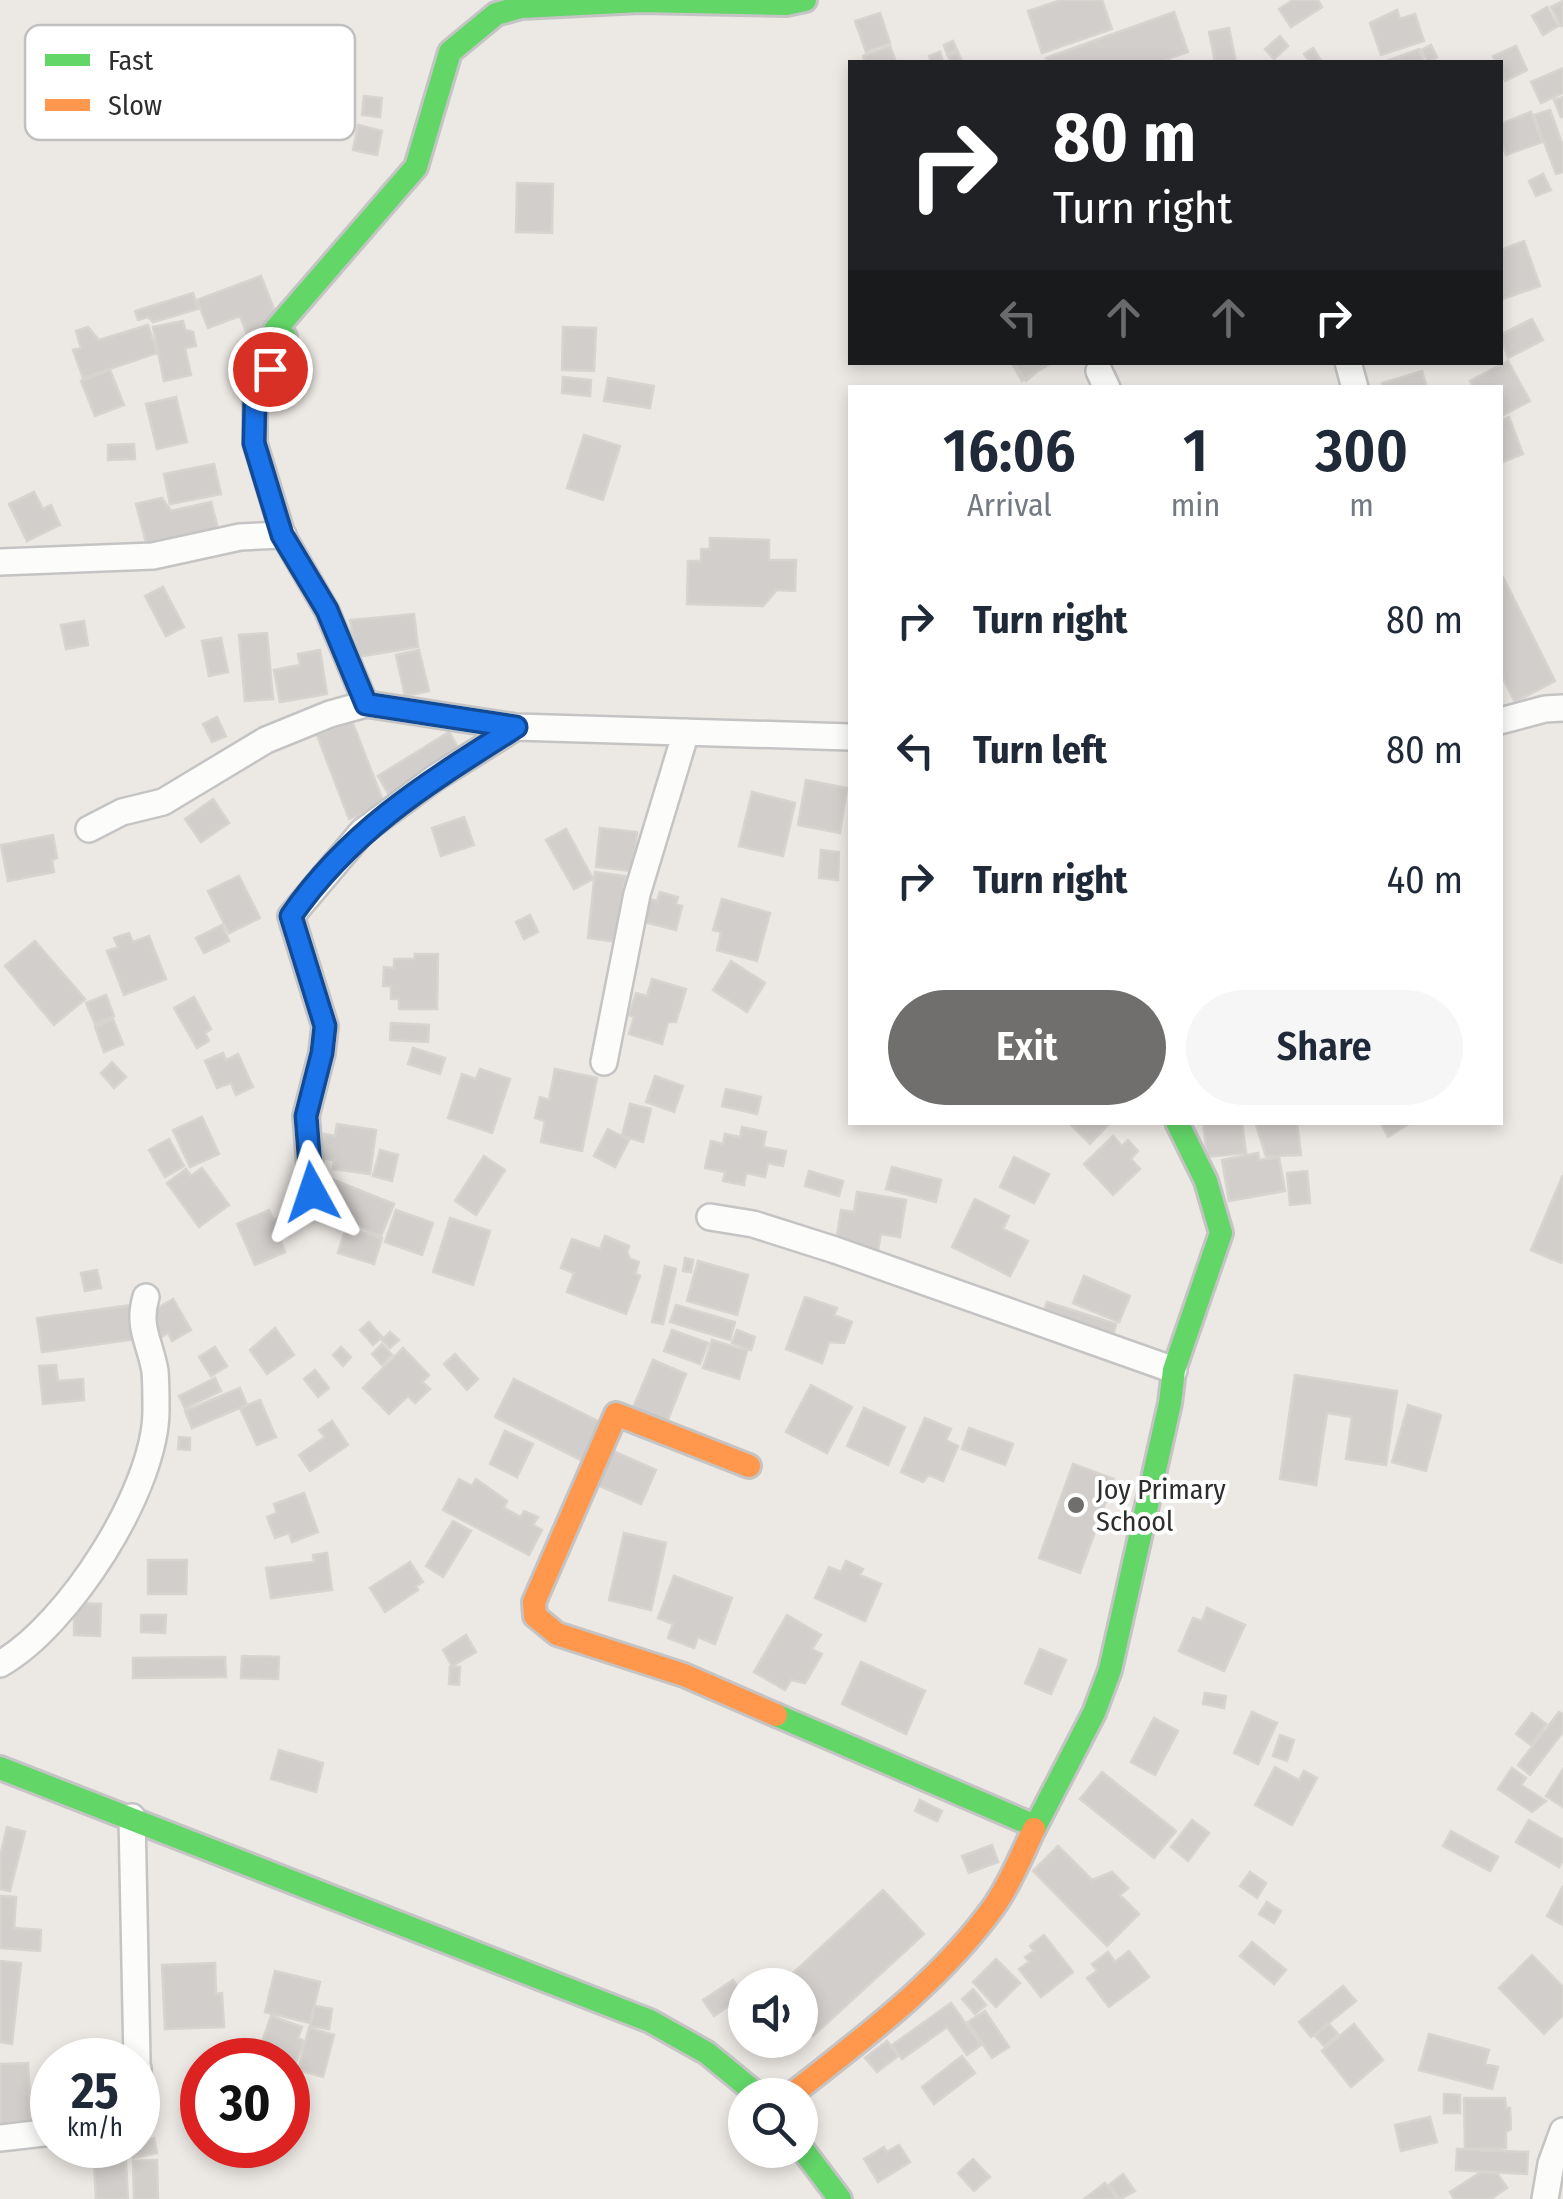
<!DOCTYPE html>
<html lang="en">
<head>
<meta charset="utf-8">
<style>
  body { margin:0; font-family:"Fira Sans Condensed",sans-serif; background:#f6f6f7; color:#1f2937; height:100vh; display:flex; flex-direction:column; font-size:38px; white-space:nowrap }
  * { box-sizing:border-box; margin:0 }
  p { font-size:32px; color:#747a83 }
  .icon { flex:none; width:55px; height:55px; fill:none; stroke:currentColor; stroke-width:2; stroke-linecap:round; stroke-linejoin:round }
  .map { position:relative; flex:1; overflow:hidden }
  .sheet { position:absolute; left:848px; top:385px; width:655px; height:740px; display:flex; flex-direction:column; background:#fff; border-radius:0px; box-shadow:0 5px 15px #0003 }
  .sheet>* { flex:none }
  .top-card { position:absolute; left:848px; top:60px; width:655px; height:305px; border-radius:0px; box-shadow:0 5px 15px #0003; background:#202124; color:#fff; overflow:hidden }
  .controls { position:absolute; left:728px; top:1968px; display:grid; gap:20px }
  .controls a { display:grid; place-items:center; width:90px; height:90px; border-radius:50%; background:#fff; box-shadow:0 5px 15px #0003; font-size:50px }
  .speed { position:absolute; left:30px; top:2038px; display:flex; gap:20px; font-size:50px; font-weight:700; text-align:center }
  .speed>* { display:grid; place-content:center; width:130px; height:130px; border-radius:50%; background:#fff; box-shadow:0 5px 15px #0003; line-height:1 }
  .speed small { font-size:25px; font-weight:400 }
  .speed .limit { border:15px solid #d22; background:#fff; color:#111 }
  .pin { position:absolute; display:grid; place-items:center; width:85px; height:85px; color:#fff; margin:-42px; border:5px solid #fff; border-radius:50%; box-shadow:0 2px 10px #0007 }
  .me { position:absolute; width:110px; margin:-55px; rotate:355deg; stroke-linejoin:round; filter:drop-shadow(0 0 8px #0008) }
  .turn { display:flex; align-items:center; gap:35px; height:210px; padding:0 40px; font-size:45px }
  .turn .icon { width:130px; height:130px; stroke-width:2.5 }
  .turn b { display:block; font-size:70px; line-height:85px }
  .lanes { display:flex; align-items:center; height:95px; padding:0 40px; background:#0003; justify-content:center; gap:50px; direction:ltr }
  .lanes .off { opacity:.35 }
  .eta { display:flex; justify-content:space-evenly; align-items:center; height:170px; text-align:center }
  .eta b { font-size:60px; font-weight:600; line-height:70px }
  .action { display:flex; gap:20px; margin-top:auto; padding:20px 40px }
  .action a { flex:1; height:115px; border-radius:60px; background:#706f6e; color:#fff; font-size:40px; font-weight:600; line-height:115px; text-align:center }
  .action a+a { background:#f6f6f7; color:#1f2937 }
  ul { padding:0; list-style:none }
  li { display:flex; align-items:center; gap:30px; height:130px; padding:0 40px }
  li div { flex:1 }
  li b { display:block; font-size:38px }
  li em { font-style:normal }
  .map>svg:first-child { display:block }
  .building { fill:#d1cecb; stroke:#d7d4d0; stroke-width:2.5 }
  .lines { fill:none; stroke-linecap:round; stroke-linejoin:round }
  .street-casing { stroke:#c5c4c5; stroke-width:30 }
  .fast-casing { stroke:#c5c4c5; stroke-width:28 }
  .slow-casing { stroke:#c5c4c5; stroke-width:28 }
  .street { stroke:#fcfcfb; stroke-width:25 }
  .fast { stroke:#63d668; stroke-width:22 }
  .slow { stroke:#ff974d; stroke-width:22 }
  .route-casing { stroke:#114b97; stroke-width:25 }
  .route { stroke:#1a73e8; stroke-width:18 }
  .poi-dot { fill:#706f6e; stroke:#fff; stroke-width:4 }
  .labels { text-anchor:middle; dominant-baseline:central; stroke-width:8; stroke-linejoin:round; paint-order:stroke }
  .poi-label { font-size:28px; fill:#2e2e2e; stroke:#fff; text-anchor:start }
  .key { fill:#fff; stroke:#c0c0c0; stroke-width:2.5 }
  .key-label { font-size:28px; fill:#2e2e2e }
</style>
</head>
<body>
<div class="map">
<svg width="1563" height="2199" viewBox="0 0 1563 2199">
  <rect width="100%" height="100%" fill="#ece8e4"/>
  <path class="building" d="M1061 0H1102L1112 29 1042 53 1028 11Z
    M1293 0H1318L1322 7 1291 27 1279 9Z
    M1563 1V25L1561 26 1551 7Z
    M1547 7 1558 26 1543 35 1532 16Z
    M1397 10 1400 19 1415 14 1424 41 1381 55 1370 23Z
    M1174 12 1188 52 1159 62H1048L1046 58Z
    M880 13 890 43 866 52 855 21Z
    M1229 28 1236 62H1215L1209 32Z
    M1280 36 1288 46 1274 59 1265 49Z
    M953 41 957 50 947 54 944 45Z
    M1431 45 1437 57 1428 62 1421 50Z
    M890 46 896 62H865L863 56Z
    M1516 46 1527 70 1505 81 1500 62H1496L1493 56Z
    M1313 48 1322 62H1310L1304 54Z
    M1419 49 1424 62H1384Z
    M940 52 943 62H931L929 56Z
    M958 52 962 62H951L948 56Z
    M1563 68V93L1541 103 1531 82Z
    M364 96 382 98 380 117 362 115Z
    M1563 97V116L1561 117 1554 100Z
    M1550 110 1563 146V172L1556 174 1534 115Z
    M1531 112 1542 142 1506 155 1500 139V124Z
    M358 125 382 131 377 155 353 150Z
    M1543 174 1551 190 1536 196 1529 181Z
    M517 183 553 184 552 233 516 232Z
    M1524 241 1540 286 1500 300V250Z
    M261 276 285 337 253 350 240 316 208 328 197 300Z
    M193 293 198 309 153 322 148 317 138 320 135 311Z
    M1532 319 1543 340 1508 358 1500 335Z
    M183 321 185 330 193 332 196 346 185 348 191 375 164 381 153 327Z
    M148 325 157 353 83 378 73 350 81 348 76 331 88 327 99 340Z
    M563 327 596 328 594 371 562 370Z
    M251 360 253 382 241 383 233 370Z
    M1508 361 1530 401 1500 417V388H1474L1470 381Z
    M1011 362H1051V363L1022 381Z
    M1013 362H1049L1026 381Z
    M110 370 124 405 95 416 81 381Z
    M1422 371 1427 388H1383L1382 383Z
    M563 377 591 380 590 396 562 393Z
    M608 378 654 386 650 408 604 401Z
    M176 397 187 442 157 449 146 404Z
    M1509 417 1523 454 1500 463V421Z
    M584 435 620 446 603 500 567 488Z
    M134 444 135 459 108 460V445Z
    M214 464 221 494 170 504 164 474Z
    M34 492 43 509 51 505 60 525 27 541 9 504Z
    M162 498 171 511 211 502 220 536 149 554 136 504Z
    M710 538 769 540V560H796L795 591 777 590 763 606 687 604 688 561H701V549H710Z
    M1502 575 1555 681 1515 702 1500 673Z
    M163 587 184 627 166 636 145 596Z
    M414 614 418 647 357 657 350 620Z
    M84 621 88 645 66 649 61 625Z
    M267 633 273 699 245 701 239 635Z
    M221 638 228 672 209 676 202 641Z
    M320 650 327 694 280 702 274 670 300 665 298 654Z
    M419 650 429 691 405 696 396 655Z
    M217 717 226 736 212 742 203 724Z
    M352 721 385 806 349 819 317 735Z
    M449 732 462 754 391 798 378 776Z
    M806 780 847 788 840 833 798 825Z
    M752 792 795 803 783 856 739 846Z
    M213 799 229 823 201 842 185 819Z
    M464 817 474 845 441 856 432 828Z
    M600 828 637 832 633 871 596 867Z
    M566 829 593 879 574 889 546 840Z
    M53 835 57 858 52 860 54 872 8 881 1 845Z
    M821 850 839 852 838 880 819 878Z
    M595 872 625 876 618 942 588 938Z
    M239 876 260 918 229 933 208 891Z
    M660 892 678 897 676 904 682 906 676 930 641 921 646 898 657 901Z
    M722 899 770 913 757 961 717 950 721 932 713 930Z
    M530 915 538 932 524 939 516 922Z
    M222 925 229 941 204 953 196 938Z
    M129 933 133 942 149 936 166 979 124 995 107 951 118 947 114 938Z
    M35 941 85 999 54 1025 5 966Z
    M415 954H438L437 1009H399V999H391V986H383L384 967 394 968V959H414Z
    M731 961 765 983 747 1012 713 990Z
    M652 979 686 989 676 1022H668L662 1044 629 1034 634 1017 629 1015 636 993 647 996Z
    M106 995 114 1016 95 1024 86 1003Z
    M194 997 211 1029 205 1033 209 1041 197 1048 174 1008Z
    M113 1019 123 1044 104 1052 95 1027Z
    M391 1023 429 1025 428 1042 390 1040Z
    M413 1048 445 1058 440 1074 408 1064Z
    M223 1053 226 1060 238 1054 253 1087 236 1095 231 1083 217 1088 205 1061Z
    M112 1062 126 1077 114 1088 101 1073Z
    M480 1069 510 1079 492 1133 448 1118 462 1074 476 1079Z
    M555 1069 597 1078 582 1151 541 1142 545 1121 535 1118 540 1097 549 1100Z
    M655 1076 683 1086 674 1112 646 1102Z
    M726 1089 761 1097 757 1114 722 1106Z
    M630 1104 651 1109 643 1142 622 1136Z
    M202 1117 219 1154 190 1167 173 1130Z
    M1068 1122H1111L1090 1144Z
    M1203 1122H1245L1242 1123 1246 1153 1207 1157Z
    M1255 1122H1297L1301 1155 1266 1156Z
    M1380 1122H1412L1388 1137Z
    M337 1124 376 1130 370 1174 333 1169 334 1160 320 1158 324 1134 335 1136Z
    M742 1127 766 1132 763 1147 786 1151 783 1166 768 1163 765 1177 746 1173 744 1185 723 1181 725 1172 705 1168 711 1141 723 1144 725 1134 740 1137Z
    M608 1129 629 1140 615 1167 594 1156Z
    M1113 1136 1122 1146 1128 1140 1138 1151 1131 1159 1140 1169 1113 1195 1084 1164Z
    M169 1139 184 1166 165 1177 149 1150Z
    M380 1150 398 1155 392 1181 373 1176Z
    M1258 1153 1259 1160 1279 1157 1285 1191 1229 1201 1222 1160Z
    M484 1156 505 1170 476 1215 455 1201Z
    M1014 1157 1049 1174 1034 1203 1000 1187Z
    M892 1167 941 1180 936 1202 886 1189Z
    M202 1168 229 1205 199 1227 167 1183 186 1169 191 1176Z
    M809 1171 843 1181 839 1196 805 1186Z
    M1307 1171 1310 1203 1290 1205 1287 1173Z
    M1563 1175V1259L1561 1263 1531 1250Z
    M329 1178 394 1204 381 1236 324 1213Z
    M857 1192 906 1200 900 1237 881 1234 878 1250 836 1242 841 1210 854 1212Z
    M975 1199 1009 1216 1003 1229 1028 1241 1010 1276 952 1247Z
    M269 1210 274 1220 280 1217 288 1235 280 1239 285 1252 255 1265 237 1224Z
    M396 1210 433 1223 422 1255 385 1242Z
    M450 1218 490 1231 473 1285 433 1272Z
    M346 1227 382 1238 374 1264 338 1253Z
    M605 1236 629 1246 627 1252 630 1259 639 1262 635 1274 640 1276 626 1314 567 1292 574 1273 561 1268 572 1239 600 1249Z
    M685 1258 693 1260 691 1272 683 1271Z
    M698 1261 748 1275 737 1315 687 1301Z
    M665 1266 676 1269 663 1324 652 1322Z
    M97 1270 101 1288 85 1291 81 1273Z
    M1084 1276 1130 1296 1119 1322 1073 1303Z
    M805 1297 837 1308 834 1315 852 1322 844 1343 829 1342 822 1363 786 1349Z
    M173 1299 191 1330 172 1341 168 1333 158 1339 145 1316Z
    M1047 1302 1116 1324 1111 1343 1041 1320Z
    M132 1305 137 1339 42 1352 37 1318Z
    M676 1305 735 1322 730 1340 670 1322Z
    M369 1322 382 1337 373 1345 360 1330Z
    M275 1328 294 1355 267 1374 250 1350Z
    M672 1330 708 1343 700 1364 664 1351Z
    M737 1330 755 1337 751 1350 732 1343Z
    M390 1332 399 1340 390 1348 382 1340Z
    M712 1340 747 1351 739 1379 703 1368Z
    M382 1344 392 1355 382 1365 372 1354Z
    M215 1347 227 1366 211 1376 199 1357Z
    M341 1347 351 1357 343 1366 333 1355Z
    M403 1348 429 1375 422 1382 430 1389 415 1403 408 1396 389 1414 363 1388Z
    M455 1354 478 1379 467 1390 444 1364Z
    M653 1360 686 1374 667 1422 633 1408Z
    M56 1365 58 1381 83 1379 84 1400 43 1404 39 1366Z
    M315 1370 329 1388 318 1397 304 1379Z
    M1295 1375 1397 1391 1386 1465 1346 1459 1352 1417 1327 1413 1316 1485 1280 1479Z
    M215 1378 221 1391 185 1408 179 1396Z
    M514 1379 602 1423 583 1461 495 1417Z
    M811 1385 852 1407 827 1453 786 1432Z
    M240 1388 247 1405 192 1428 185 1411Z
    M260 1400 276 1437 257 1445 240 1408Z
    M1408 1405 1441 1415 1426 1471 1392 1462Z
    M864 1408 905 1427 888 1465 847 1446Z
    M925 1418 951 1429 946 1440 958 1446 943 1481 929 1475 923 1482 901 1472Z
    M332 1421 348 1445 310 1471 299 1455 325 1437 319 1430Z
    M969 1428 1013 1444 1005 1465 962 1449Z
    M505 1431 533 1444 517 1477 490 1464Z
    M179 1437 190 1438V1450L178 1449Z
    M606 1448 656 1470 641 1504 591 1482Z
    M1073 1464 1114 1479 1080 1573 1039 1558Z
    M459 1479 472 1486 476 1479 507 1501 504 1508 521 1517 524 1511 538 1517 533 1525 542 1530 529 1555 443 1510Z
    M304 1493 318 1532 292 1542 289 1533 275 1538 267 1517 277 1513 274 1504Z
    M453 1521 471 1531 443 1577 426 1566Z
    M624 1533 666 1543 651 1610 609 1600Z
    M327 1553 332 1590 271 1598 266 1568 314 1562 313 1555Z
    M148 1560H187L186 1594H148Z
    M846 1561 863 1569 860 1575 881 1584 865 1621 815 1598 829 1567 841 1572Z
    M410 1562 423 1582 416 1586 418 1590 385 1612 370 1588Z
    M674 1576 732 1598 715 1644 698 1637 694 1648 668 1638 673 1624 658 1618Z
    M74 1603 101 1604 100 1636 74 1635Z
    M1207 1608 1245 1625 1224 1671 1179 1651 1193 1618 1202 1621Z
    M141 1615H166L165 1633 141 1632Z
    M787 1615 821 1635 812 1649 822 1654 805 1683 791 1680 785 1690 754 1672Z
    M466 1635 476 1652 452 1666 443 1650Z
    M1040 1649 1066 1660 1051 1694 1025 1683Z
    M242 1656 279 1657 278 1679 241 1678Z
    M225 1657 226 1677 133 1678V1658Z
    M861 1662 925 1691 906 1734 842 1704Z
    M450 1667H460L459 1685 449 1684Z
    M1205 1693 1226 1696 1224 1708 1203 1704Z
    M1252 1712 1277 1723 1258 1764 1234 1753Z
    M1559 1712 1563 1714V1732L1530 1775 1518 1765Z
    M1532 1713 1546 1724 1531 1745 1516 1734Z
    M1154 1718 1178 1731 1155 1775 1131 1762Z
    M1280 1735 1294 1740 1287 1761 1273 1756Z
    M279 1750 323 1763 316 1792 271 1779Z
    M1275 1767 1299 1780 1304 1771 1317 1778 1292 1825 1255 1805Z
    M1512 1768 1526 1778 1521 1785 1546 1801 1532 1812 1498 1789Z
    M1563 1769V1807L1546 1796Z
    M1102 1772 1176 1831 1154 1858 1080 1799Z
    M920 1800 942 1811 937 1821 915 1811Z
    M1192 1820 1209 1833 1188 1861 1171 1847Z
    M1529 1820 1563 1840V1860L1559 1867 1516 1842Z
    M7 1827 25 1832 10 1891 0 1889V1857Z
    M1451 1831 1498 1857 1490 1871 1443 1846Z
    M992 1845 998 1862 969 1873 962 1856Z
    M1058 1846 1092 1880 1112 1872 1128 1888 1120 1895 1139 1914 1107 1946 1033 1871Z
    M1250 1872 1266 1883 1257 1898 1240 1886Z
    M1563 1886V1925L1547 1916Z
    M883 1890 924 1934 813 2036 800 2021V1985H780Z
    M0 1896 16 1897 14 1928 41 1930 40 1951 0 1948Z
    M1267 1902 1281 1911 1274 1923 1259 1914Z
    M1044 1935 1073 1972 1041 1997 1019 1969 1029 1962 1025 1957 1034 1951 1030 1946Z
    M1252 1942 1286 1970 1274 1984 1240 1956Z
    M1129 1951 1149 1977 1109 2007 1087 1978 1097 1971 1092 1964 1108 1952 1115 1962Z
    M1532 1955 1563 1987V2015L1544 2034 1499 1988Z
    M996 1959 1020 1983 996 2007 973 1982Z
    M0 1961 21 1963 12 2044 0 2042Z
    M215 1963 216 1994 222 1993 224 2027 165 2029 162 1965Z
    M275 1971 320 1982 310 2023 265 2012Z
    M733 1980 744 1996 714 2016 703 2000Z
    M1343 1986 1356 2001 1311 2037 1299 2022Z
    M973 1989 986 2005 975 2014 962 1999Z
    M951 2003 981 2045 967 2055 947 2027 902 2059 892 2045Z
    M315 2006 332 2009 329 2029 310 2026Z
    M985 2011 1009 2047 992 2058 968 2022Z
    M271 2016 302 2027 298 2038 304 2041 292 2072 288 2070V2060L256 2059Z
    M1329 2024 1338 2034 1324 2046 1315 2036Z
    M1354 2024 1383 2060 1351 2087 1322 2051Z
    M309 2028 334 2035 323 2077 298 2070Z
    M1429 2034 1489 2050 1485 2064 1498 2067 1492 2089 1419 2070Z
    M887 2041 898 2056 877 2072 865 2058Z
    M962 2056 975 2073 934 2104 922 2087Z
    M28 2063 31 2124 0 2125V2064Z
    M1444 2094 1460 2095V2113H1444Z
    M1464 2098H1505L1506 2108H1510L1511 2129 1506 2132V2148L1465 2149Z
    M1430 2117 1437 2142 1401 2151 1395 2125Z
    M154 2138 157 2153 133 2158 131 2145Z
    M93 2145H125L128 2199H96Z
    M899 2145 910 2162 878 2182 864 2159 884 2147 887 2152Z
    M1457 2149 1528 2152 1527 2174 1456 2170Z
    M973 2159 990 2177 974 2191 958 2173Z
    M157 2160 158 2199H134L133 2161Z
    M1481 2172 1497 2173 1507 2188 1491 2199H1454L1450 2192Z
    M1123 2174 1135 2191 1120 2199 1109 2185Z
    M1105 2183 1117 2199H1084Z"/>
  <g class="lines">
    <g class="street-casing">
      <path id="street" d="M1348 362 1355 388
        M1099 371 1107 388
        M0 562 153 556 240 537 283 535
        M1500 721 1545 709 1563 708
        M89 829 122 812 163 802 266 740 330 714 366 704 516 727 850 737
        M604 1062 637 894 686 732
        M312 1191 306 1116 322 1053 325 1026 291 916 362 832 435 778 516 727
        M710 1217 753 1224 835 1250 1174 1370
        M0 1664C68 1626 157 1488 156 1409 156 1397 156 1383 155 1371 150 1342 137 1327 146 1297
        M132 1817 137 2060
        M138 2068V2088
        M0 2138 52 2132
        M1545 2199 1551 2164 1563 2131"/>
    </g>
    <g class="fast-casing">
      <path id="fast" d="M366 704 327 611 283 535 255 443V401L285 337 275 330 416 167 450 52 496 14 521 7 640 1 786 4 805 0
        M776 1715 1035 1826
        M0 1768 650 2021 707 2053 758 2095
        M1034 1829 1094 1713 1110 1670 1170 1403 1174 1370 1221 1233 1206 1181 1177 1122
        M800 2146 840 2199"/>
    </g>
    <g class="slow-casing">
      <path id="slow" d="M749 1466 616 1414 534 1602 535 1616 557 1634 684 1675 776 1715
        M791 2095C863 2038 941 1981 995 1905 1011 1882 1022 1854 1034 1829"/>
    </g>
    <use href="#street" class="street"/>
    <use href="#fast" class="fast"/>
    <use href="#slow" class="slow"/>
  </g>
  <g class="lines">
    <g class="route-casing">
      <path id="route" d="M270 369 255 400 254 443 282 535 327 610 366 704 516 727C429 782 351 829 291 916L325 1026 322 1053 306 1116 312 1192"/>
    </g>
    <use href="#route" class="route"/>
  </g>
  <circle class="poi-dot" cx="1076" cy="1505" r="10"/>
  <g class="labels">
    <g class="poi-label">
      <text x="1096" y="1489">Joy Primary<tspan x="1096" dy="32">School</tspan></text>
    </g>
  </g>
  <rect x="25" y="25" width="330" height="115" rx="15" class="key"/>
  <rect x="45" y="54" width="45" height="12" fill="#63d668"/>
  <rect x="45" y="99" width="45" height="12" fill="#ff974d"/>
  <g class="key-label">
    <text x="108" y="70">Fast</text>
    <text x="108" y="115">Slow</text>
  </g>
</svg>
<div class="controls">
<a><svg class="icon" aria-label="sound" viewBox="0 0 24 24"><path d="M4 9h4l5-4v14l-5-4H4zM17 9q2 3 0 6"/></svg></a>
<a><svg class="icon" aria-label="search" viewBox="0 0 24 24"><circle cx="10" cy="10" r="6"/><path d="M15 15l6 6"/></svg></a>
</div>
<div class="speed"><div>25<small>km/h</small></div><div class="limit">30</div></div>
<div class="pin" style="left:270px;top:369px;background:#d93025"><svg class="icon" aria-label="arrive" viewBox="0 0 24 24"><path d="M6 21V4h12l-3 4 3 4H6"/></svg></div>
<svg class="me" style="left:312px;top:1192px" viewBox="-20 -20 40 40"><path d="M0-17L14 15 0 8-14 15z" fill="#1a73e8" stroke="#fff" stroke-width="4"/></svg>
<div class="top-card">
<div class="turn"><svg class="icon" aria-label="right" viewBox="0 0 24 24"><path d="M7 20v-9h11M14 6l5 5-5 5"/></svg><div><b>80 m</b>Turn right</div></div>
<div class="lanes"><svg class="icon off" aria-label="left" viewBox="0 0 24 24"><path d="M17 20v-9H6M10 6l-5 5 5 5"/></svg><svg class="icon off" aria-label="ahead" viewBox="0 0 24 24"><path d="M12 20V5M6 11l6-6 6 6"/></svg><svg class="icon off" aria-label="ahead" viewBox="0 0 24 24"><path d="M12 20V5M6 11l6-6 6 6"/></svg><svg class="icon" aria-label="right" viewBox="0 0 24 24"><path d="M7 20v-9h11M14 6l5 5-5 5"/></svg></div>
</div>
<section class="sheet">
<div class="eta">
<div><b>16:06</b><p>Arrival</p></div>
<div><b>1</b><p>min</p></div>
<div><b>300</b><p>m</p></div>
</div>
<ul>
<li><svg class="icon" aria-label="right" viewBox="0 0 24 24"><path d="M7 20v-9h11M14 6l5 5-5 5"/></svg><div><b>Turn right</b></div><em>80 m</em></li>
<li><svg class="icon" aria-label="left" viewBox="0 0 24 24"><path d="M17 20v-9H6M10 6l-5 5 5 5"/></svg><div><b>Turn left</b></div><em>80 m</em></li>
<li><svg class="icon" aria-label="right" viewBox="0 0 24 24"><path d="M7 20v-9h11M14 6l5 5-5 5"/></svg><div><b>Turn right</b></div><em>40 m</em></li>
</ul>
<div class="action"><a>Exit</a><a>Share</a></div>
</section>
</div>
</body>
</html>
